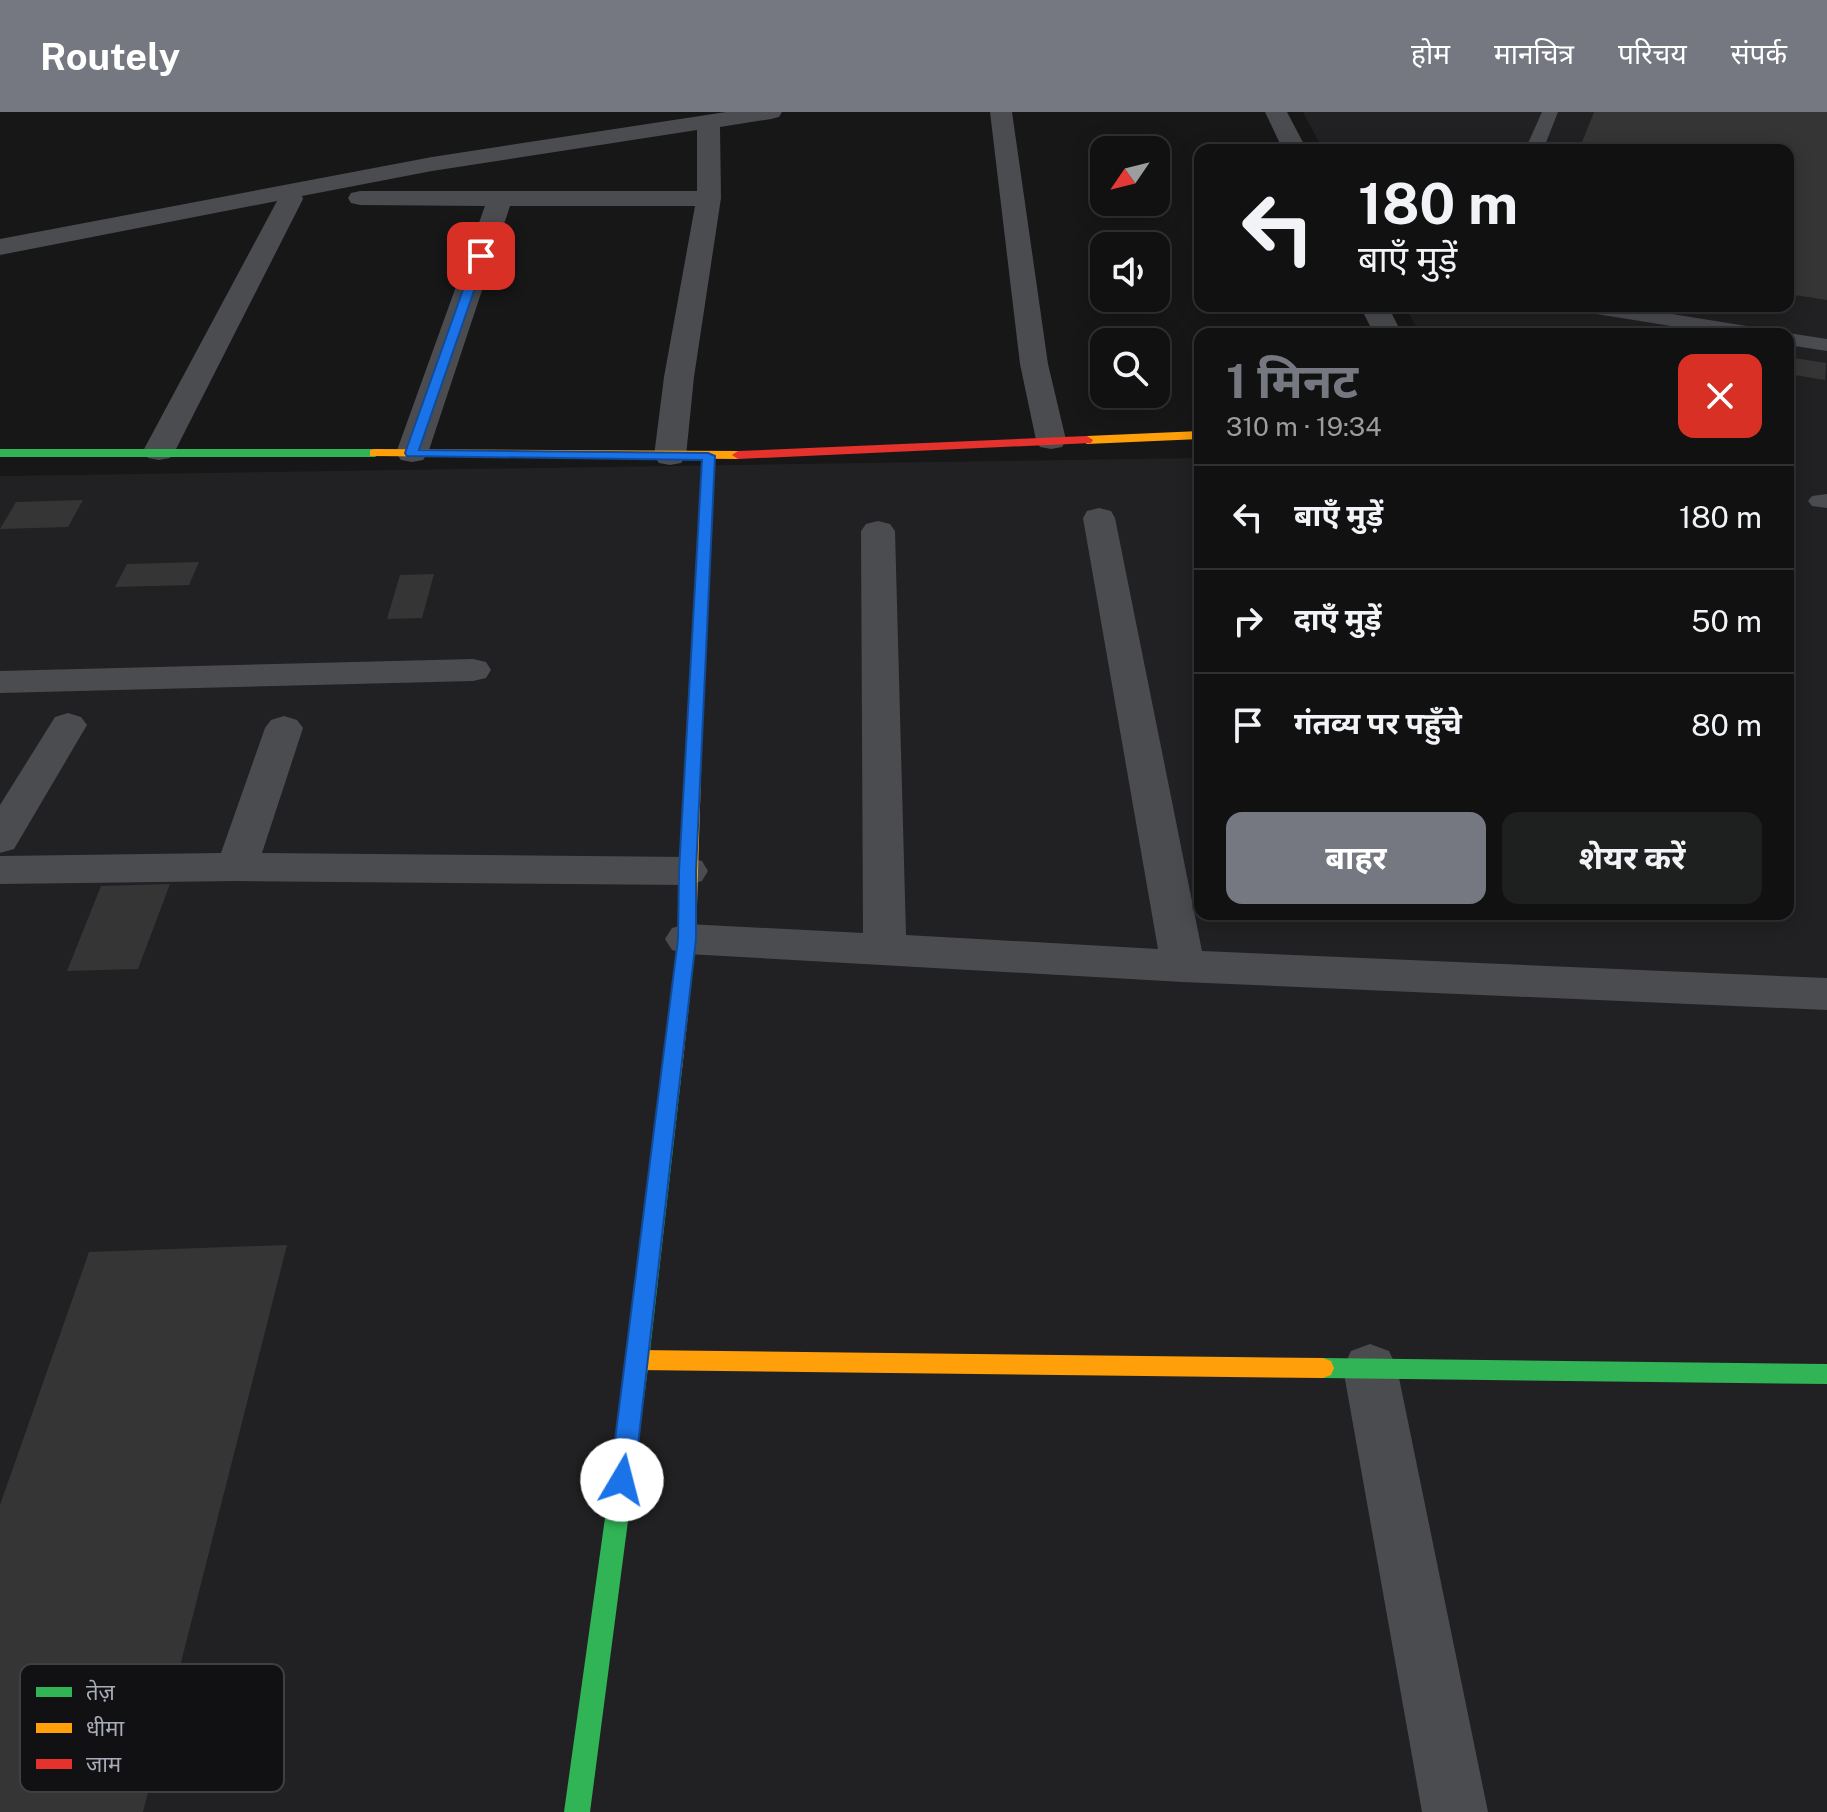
<!DOCTYPE html>
<html lang="hi">
<head>
<meta charset="utf-8">
<style>
  body { margin:0; font-family:"Public Sans","Noto Sans Devanagari",sans-serif; background:#1e1f1f; color:#f1f3f6; height:100vh; display:flex; flex-direction:column; font-size:30px; white-space:nowrap }
  * { box-sizing:border-box; margin:0 }
  p { font-size:26px; color:#9c9d9f }
  .icon { flex:none; width:44px; height:44px; fill:none; stroke:currentColor; stroke-width:2; stroke-linecap:round; stroke-linejoin:round }
  .map { position:relative; flex:1; overflow:hidden }
  .drawer { position:absolute; left:1194px; top:216px; width:600px; height:592px; display:flex; flex-direction:column; background:#111; border-radius:16px; box-shadow:0 4px 20px #0003,0 0 0 2px #303131 }
  .drawer>* { flex:none }
  .banner { position:absolute; left:1194px; top:32px; width:600px; height:168px; border-radius:16px; box-shadow:0 4px 20px #0003,0 0 0 2px #303131; background:#111; color:#f1f3f6; overflow:hidden }
  .needle { width:52px; rotate:235deg }
  .tools { position:absolute; left:1090px; top:24px; display:grid; gap:16px }
  .tools a { display:grid; place-items:center; width:80px; height:80px; border-radius:16px; background:#111; box-shadow:0 4px 20px #0003,0 0 0 2px #303131; font-size:40px }
  .pin { position:absolute; display:grid; place-items:center; width:68px; height:68px; color:#fff; margin:-34px; border-radius:16px; box-shadow:0 4px 12px #0006 }
  .me { position:absolute; width:88px; margin:-44px; rotate:8deg; stroke-linejoin:round; filter:drop-shadow(0 0 6px #0008) }
  .turn { display:flex; align-items:center; gap:28px; height:168px; padding:0 32px; font-size:36px }
  .turn .icon { width:104px; height:104px; stroke-width:2.5 }
  .turn b { display:block; font-size:56px; line-height:68px }
  .round { display:grid; place-items:center; flex:none; width:84px; height:84px; border-radius:16px; background:#1e1f1f }
  .overview { display:flex; align-items:center; justify-content:space-between; height:136px; padding:0 32px }
  h1 { font-size:48px; font-weight:700; line-height:60px; color:#757880 }
  .cta { display:flex; gap:16px; margin-top:auto; padding:16px 32px }
  .cta a { flex:1; height:92px; border-radius:16px; background:#757880; color:#fff; font-size:32px; font-weight:700; line-height:92px; text-align:center }
  .cta a+a { background:#1e1f1f; color:#f1f3f6 }
  ul { padding:0; list-style:none }
  li { display:flex; align-items:center; gap:24px; height:104px; padding:0 32px; border-top:2px solid #303131 }
  li div { flex:1 }
  li b { display:block; font-size:30px }
  li em { font-style:normal }
  header { display:flex; align-items:center; gap:48px; box-sizing:border-box; height:112px; padding:0 40px; background:#757880; color:#fff }
  header strong { font-size:38px }
  nav { display:flex; gap:44px; margin-inline-start:auto; font-size:28px }
  .map>svg:first-child { display:block }
  .built { fill:#212123 }
  .building { fill:#353536 }
  .lines { fill:none; stroke-linecap:round; stroke-linejoin:round }
  .lane { fill:#4b4c50; fill-rule:evenodd }
  .street { fill:#4b4c50; fill-rule:evenodd }
  .fast { fill:#30b455; fill-rule:evenodd }
  .slow { fill:#ff9f0a; fill-rule:evenodd }
  .jam { fill:#e5322d; fill-rule:evenodd }
  .route { fill:#1a73e8; stroke:#114b97; stroke-width:2 }
  .key { fill:#111113; stroke:#3e4045; stroke-width:2 }
  .key-label { font-size:22px; fill:#a8adb8 }
</style>
</head>
<body>
<header>
<strong>Routely</strong>
<nav><a>होम</a><a>मानचित्र</a><a>परिचय</a><a>संपर्क</a></nav>
</header>
<div class="map">
<svg width="1827" height="1700" viewBox="0 0 1827 1700">
  <rect width="100%" height="100%" fill="#171717"/>
  <path class="built" d="M1303 0H1827V1700H0V364L1200 346V802H1788V222H1420L1405 194H1788V38H1323Z"/>
  <path class="building" d="M1594 0H1827V188L1788 182V38H1579Z
    M1788 245 1826 251 1825 268 1788 262Z
    M83 388 68 415 0 417 16 390Z
    M199 450 189 473 115 475 127 452Z
    M434 462 422 506 387 507 400 463Z
    M170 772 138 857 67 859 101 774Z
    M287 1133 143 1700H0V1393L89 1140Z"/>
  <g class="lines">
    <path class="lane" d="M1542 0H1558L1543 38H1525Z
      M1574 194H1622L1759 216 1769 222H1721L1584 200Z
      M1788 221 1827 227V239L1788 233V222H1783Z
      M1827 382V396L1812 394 1808 389 1812 384Z"/>
    <path class="street" d="M726 0H782L779 5 771 7 720 15 721 86 694 265 686 344 681 351 670 353 659 351 654 344 664 265 695 94H510L428 341 423 348 412 350 401 348 396 341 485 94 360 93 351 91 348 86 351 81 360 79H697V18L432 59 302 84 303 87 175 339 170 346 159 348 148 346 143 339 277 89 0 143V127L432 45Z
      M990 0H1012L1048 252 1066 328 1062 335 1051 337 1040 335 1036 328 1020 252Z
      M1265 0H1287L1307 38H1283Z
      M1360 194H1388L1402 222H1374Z
      M1099 396 1111 399 1115 406 1202 839 1827 866V898L1183 870 687 842 672 838 665 827 672 816 687 812 863 821 861 419 866 412 878 409 890 412 895 419 906 823 1158 837 1083 406 1087 399Z
      M473 547 486 550 491 558 486 566 473 569 0 581V559Z
      M68 601 81 605 87 613 14 737 0 741V693L55 605Z
      M284 604 297 608 303 616 262 741 687 745 702 749 708 759 702 769 687 773 237 769 0 772V744L221 741 265 616 271 608Z
      M1370 1232 1389 1239 1397 1256 1488 1700H1422L1343 1256 1351 1239Z"/>
    <path class="fast" d="M0 337H375L381 341 375 345H0Z
      M708 340 714 344 702 628 694 633 686 628 702 344Z
      M672 951 679 953 682 958 649 1248 590 1700H564L627 1248 662 958 665 953Z
      M1323 1246 1827 1252V1272L1323 1266 1315 1263 1312 1256 1315 1249Z"/>
    <path class="slow" d="M1200 319V327L1087 332 1081 328 1087 324Z
      M375 337 738 339 744 343 738 347 370 344V338Z
      M694 623 702 628 696 827 682 958 679 963H665L662 958 678 827 686 628Z
      M638 1238 1323 1246 1331 1249 1334 1256 1331 1263 1323 1266 638 1258 630 1255 627 1248 630 1241Z"/>
    <path class="jam" d="M1087 324 1093 328 1091 331 738 347 732 343 738 339Z"/>
  </g>
  <path class="route" d="M481 141 486 144 419 338 708 341 715 344 696 759V827L634 1368 630 1376 622 1379 613 1376 610 1368 678 827 679 759 702 348 407 344 405 341 475 144Z"/>
  <rect x="20" y="1552" width="264" height="128" rx="12" class="key"/>
  <rect x="36" y="1575" width="36" height="10" fill="#30b455"/>
  <rect x="36" y="1611" width="36" height="10" fill="#ff9f0a"/>
  <rect x="36" y="1647" width="36" height="10" fill="#e5322d"/>
  <g class="key-label">
    <text x="86" y="1588">तेज़</text>
    <text x="86" y="1624">धीमा</text>
    <text x="86" y="1660">जाम</text>
  </g>
</svg>
<div class="tools">
<a><svg class="needle" viewBox="-14 -14 28 28"><path d="M0-13l5 13h-10z" fill="#e53935"/><path d="M0 13l5-13h-10z" fill="#9c9d9f"/></svg></a>
<a><svg class="icon" aria-label="sound" viewBox="0 0 24 24"><path d="M4 9h4l5-4v14l-5-4H4zM17 9q2 3 0 6"/></svg></a>
<a><svg class="icon" aria-label="search" viewBox="0 0 24 24"><circle cx="10" cy="10" r="6"/><path d="M15 15l6 6"/></svg></a>
</div>
<div class="pin" style="left:481px;top:144px;background:#d93025"><svg class="icon" aria-label="arrive" viewBox="0 0 24 24"><path d="M6 21V4h12l-3 4 3 4H6"/></svg></div>
<svg class="me" style="left:622px;top:1368px" viewBox="-20 -20 40 40"><circle r="19" fill="#fff"/><path d="M0-13L10 11 0 6-10 11z" fill="#1a73e8"/></svg>
<div class="banner">
<div class="turn"><svg class="icon" aria-label="left" viewBox="0 0 24 24"><path d="M17 20v-9H6M10 6l-5 5 5 5"/></svg><div><b>180 m</b>बाएँ मुड़ें</div></div>
</div>
<section class="drawer">
<div class="overview"><div><h1>1 मिनट</h1><p>310 m · 19:34</p></div><a class="round" style="background:#d93025;color:#fff"><svg class="icon" aria-label="close" viewBox="0 0 24 24"><path d="M6 6l12 12M18 6L6 18"/></svg></a></div>
<ul>
<li><svg class="icon" aria-label="left" viewBox="0 0 24 24"><path d="M17 20v-9H6M10 6l-5 5 5 5"/></svg><div><b>बाएँ मुड़ें</b></div><em>180 m</em></li>
<li><svg class="icon" aria-label="right" viewBox="0 0 24 24"><path d="M7 20v-9h11M14 6l5 5-5 5"/></svg><div><b>दाएँ मुड़ें</b></div><em>50 m</em></li>
<li><svg class="icon" aria-label="arrive" viewBox="0 0 24 24"><path d="M6 21V4h12l-3 4 3 4H6"/></svg><div><b>गंतव्य पर पहुँचे</b></div><em>80 m</em></li>
</ul>
<div class="cta"><a>बाहर</a><a>शेयर करें</a></div>
</section>
</div>
</body>
</html>
